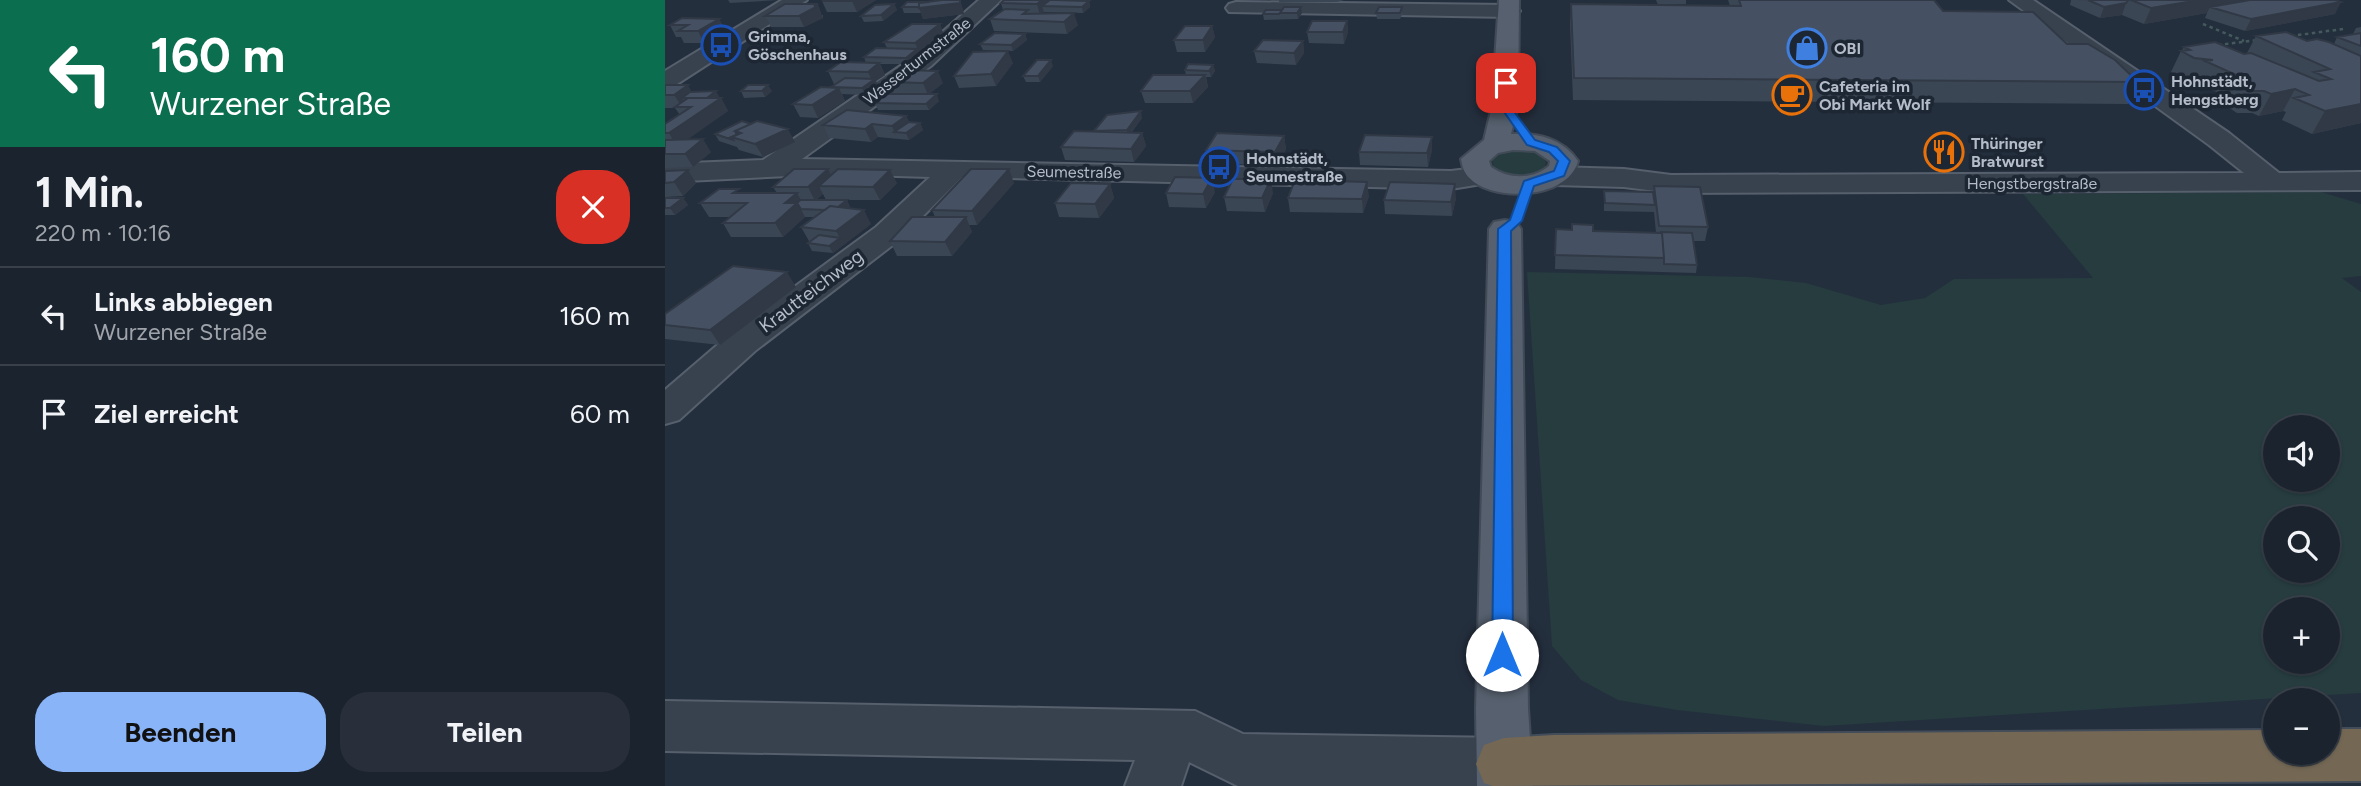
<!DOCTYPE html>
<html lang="de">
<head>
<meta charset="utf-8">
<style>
  body { margin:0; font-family:Figtree,sans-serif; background:#282f3a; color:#f1f3f6; height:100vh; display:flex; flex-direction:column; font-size:26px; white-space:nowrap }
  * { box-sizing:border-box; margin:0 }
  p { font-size:23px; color:#a0a4aa }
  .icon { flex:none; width:38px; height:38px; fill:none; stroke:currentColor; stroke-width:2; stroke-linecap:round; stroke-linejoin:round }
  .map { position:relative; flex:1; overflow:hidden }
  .side { display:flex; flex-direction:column; background:#1b232e; width:665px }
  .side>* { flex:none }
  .top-card { background:#0b6e4f; color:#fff; overflow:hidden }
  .buttons { position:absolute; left:1598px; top:415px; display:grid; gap:14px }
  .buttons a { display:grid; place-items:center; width:77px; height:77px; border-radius:50%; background:#1b232e; box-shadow:0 2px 5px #0004,0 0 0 2px #39404a; font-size:35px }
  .pin { position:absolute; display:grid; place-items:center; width:60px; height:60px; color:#fff; margin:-30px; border-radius:14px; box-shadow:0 4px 10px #0006 }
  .me { position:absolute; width:77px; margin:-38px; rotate:0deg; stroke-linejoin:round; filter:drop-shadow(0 0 5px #0008) }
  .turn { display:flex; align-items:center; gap:24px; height:147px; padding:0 35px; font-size:32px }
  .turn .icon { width:91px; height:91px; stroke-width:2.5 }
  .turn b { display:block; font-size:49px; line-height:60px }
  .round { display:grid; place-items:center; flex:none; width:74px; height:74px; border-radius:28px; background:#282f3a }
  .overview { display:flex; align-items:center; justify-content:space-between; height:119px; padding:0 35px }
  h1 { font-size:42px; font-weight:700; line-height:52px }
  .cta { display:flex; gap:14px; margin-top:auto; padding:14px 35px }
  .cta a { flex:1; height:80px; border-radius:28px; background:#8ab4f8; color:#111; font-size:28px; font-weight:700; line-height:80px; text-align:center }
  .cta a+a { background:#282f3a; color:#f1f3f6 }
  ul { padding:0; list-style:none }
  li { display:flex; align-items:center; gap:21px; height:98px; padding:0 35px; border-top:2px solid #39404a }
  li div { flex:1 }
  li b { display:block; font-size:26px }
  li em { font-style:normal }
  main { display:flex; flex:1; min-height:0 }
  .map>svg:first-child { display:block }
  .green { fill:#263c3f; fill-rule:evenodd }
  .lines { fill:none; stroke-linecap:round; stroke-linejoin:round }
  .minor-casing { stroke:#565f6c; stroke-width:4 }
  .major-casing { stroke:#414a57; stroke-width:4 }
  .highway-casing { stroke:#434c59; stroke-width:4 }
  .path { stroke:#44595c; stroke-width:2.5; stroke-dasharray:3.5 3.5; stroke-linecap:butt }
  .minor { fill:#38414e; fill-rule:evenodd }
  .major { fill:#56606e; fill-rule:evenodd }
  .highway { fill:#746855; fill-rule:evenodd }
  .wall { fill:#3b4654; fill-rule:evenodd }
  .shaded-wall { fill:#303945 }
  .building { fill:#455162; stroke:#303945; stroke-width:2 }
  .route { fill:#1a73e8; stroke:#114b97; stroke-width:2 }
  .labels { text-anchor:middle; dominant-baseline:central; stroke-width:7; stroke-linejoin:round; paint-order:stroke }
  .far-poi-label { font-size:16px; font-weight:bold; fill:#b4bcc9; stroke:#1d2633; text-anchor:start }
  .far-street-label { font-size:16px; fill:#b4bcc9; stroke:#1d2633 }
  .street-label { font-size:19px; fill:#b4bcc9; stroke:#1d2633 }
</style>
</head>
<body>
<main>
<section class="side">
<div class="top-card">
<div class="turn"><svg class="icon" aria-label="left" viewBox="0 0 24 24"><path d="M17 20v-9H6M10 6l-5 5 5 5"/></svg><div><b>160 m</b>Wurzener Straße</div></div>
</div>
<div class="overview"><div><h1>1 Min.</h1><p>220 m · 10:16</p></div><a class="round" style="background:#d93025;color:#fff"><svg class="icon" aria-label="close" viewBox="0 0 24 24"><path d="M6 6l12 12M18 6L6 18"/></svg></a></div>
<ul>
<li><svg class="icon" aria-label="left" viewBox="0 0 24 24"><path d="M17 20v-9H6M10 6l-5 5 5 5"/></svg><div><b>Links abbiegen</b><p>Wurzener Straße</p></div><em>160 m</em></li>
<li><svg class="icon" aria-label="arrive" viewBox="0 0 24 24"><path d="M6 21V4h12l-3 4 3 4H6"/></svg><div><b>Ziel erreicht</b></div><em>60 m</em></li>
</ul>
<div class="cta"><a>Beenden</a><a>Teilen</a></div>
</section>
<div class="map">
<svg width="1696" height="786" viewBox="0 0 1696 786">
  <rect width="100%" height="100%" fill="#242f3e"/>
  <path class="green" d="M850 150C862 150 874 151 881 162L880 167C865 179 844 178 829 168L827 160 835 153Z
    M1656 192 1696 204V276L1677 278 1696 292V693L1159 726 1012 710 953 700 916 680 887 646 862 272 1085 277 1141 283 1216 305 1260 298 1289 279 1428 278 1358 194ZM1610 427H1662V480H1610ZM1610 518H1662V570H1610ZM1662 609V662H1610V609Z"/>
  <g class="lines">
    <g class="minor-casing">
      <path id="minor" d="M117 0H142L9 86 0 88V71Z
        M314 0H336L266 66 137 159 786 171 819 167 829 170 833 176 829 182 786 189 297 177 233 241 90 351 14 420 0 424V390L64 335 211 227 265 177 166 174 0 182V164L98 160 250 56Z
        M1344 0H1368L1564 133 1614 173 1696 172V190L1006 193 959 187 890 185 880 182 876 176 880 170 890 167 959 169 1006 175 1579 173 1544 145Z
        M571 2 844 5 851 7 855 11 851 15 844 17 564 12 561 8 564 4Z
        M0 701 530 711 578 734 839 738 859 745 867 764 859 783 850 786H573L524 762 516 786H460L470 760 0 751Z"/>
    </g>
    <g class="major-casing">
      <path id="major" d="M834 0H854L853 106 846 134C873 133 897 138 913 161 904 200 822 204 801 174 798 170 797 164 796 159L819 140 827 106ZM848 150 870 151 885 161 884 166C867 180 843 179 826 167L824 161 833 153Z
        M840 220 851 222 856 229 863 708 868 786H812L811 708 824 229 829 222Z"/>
    </g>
    <g class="highway-casing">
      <path id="highway" d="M1662 729H1696V781L828 786 819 783 811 764 819 745 839 738 889 735 1610 730V752H1662Z"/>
    </g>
    <path class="path" d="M1538 24 1579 41
      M1626 36 1678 29
      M1553 45 1593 40"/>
    <use href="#minor" class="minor"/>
    <use href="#major" class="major"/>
    <use href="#highway" class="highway"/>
  </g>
  <path class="wall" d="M63 0H113L65 3Z
    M159 0H211L192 12H162L157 1Z
    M277 0H295L299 14 258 19 256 13H239L237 7Z
    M614 0H679L672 2H614Z
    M991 0H1021V4L993 5Z
    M1063 0H1269L1278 11 1402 44 1473 82 1463 104 908 100 905 24 906 4 1065 6Z
    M1406 0 1581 1 1674 0 1670 14 1580 31 1540 18 1542 13 1479 24 1457 15 1435 18 1405 5Z
    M424 1 425 7 418 13 379 12 377 14 413 25 402 34 329 31 325 19 338 10 336 3Z
    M229 4 232 10 218 21 199 22 196 16Z
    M636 7 637 13 633 19 599 20 598 14Z
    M711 13H738L735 19H712Z
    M158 15V18L139 27H106L100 16Z
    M54 19 60 30 39 43H19L16 37H11L5 25Z
    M682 21 683 32 679 44 644 43 642 32Z
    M275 24 279 36 243 64H215L220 75 211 81 213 86 200 95 177 94 180 101 153 118 135 117 128 104 166 88 172 84H169L163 71 201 63 199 57 222 48 219 42Z
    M547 26 550 37 540 52H512L509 40Z
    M1696 27V123L1647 134 1617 120 1621 112 1618 111 1594 116 1587 113H1572L1558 104 1562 97 1530 82 1531 81 1519 80 1506 72 1516 51 1517 50 1519 47 1579 54 1582 53 1591 36 1669 44 1672 37 1688 34 1691 28Z
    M360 34 362 40 348 51 318 50 315 44Z
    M638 41 639 53 631 65 592 63 589 51Z
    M348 63 331 86 294 88 289 76Z
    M548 65 550 71 546 77H541L543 87 528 103H480L476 91 521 75 520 70Z
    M388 66 375 82H361L358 76Z
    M225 82 278 83 264 94 274 101 264 110H213L210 103 230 94Z
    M0 85 56 98 63 111 22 139 46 152 28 167 0 168V124L15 115 10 108H0Z
    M83 85 107 91 100 97 79 98 76 91Z
    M241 116 244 122 255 123 258 130 244 140 213 137 206 142 164 138 158 125Z
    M477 118 466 133H477L481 146 469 162 400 160 396 147 429 132V131Z
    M86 124 130 142 98 157 74 150 72 147 54 141 50 134Z
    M619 136 621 149 612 166 544 163 541 150Z
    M767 137V150L763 167 695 165 694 152Z
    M163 169 166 176 232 183 215 200H182L185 207 184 208 206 224 168 253 147 251 143 243 146 241H144L136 227 150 217H140L118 237H66L58 223 65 217H44L35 203 76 193H112L108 187ZM158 194 161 200H151Z
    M23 170 31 183 18 196 0 197V171Z
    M349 183 312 225H304L307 232 287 256H232L225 241 270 217 267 210Z
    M445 184 449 198 434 218 394 217 390 203Z
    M989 186 1043 227 1040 241H1028L1032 265 1031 273 890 269 891 229 991 233 989 212 939 211V191L988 192Z
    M550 192 541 208 504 207 501 193Z
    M608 193 600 212 562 211 559 197Z
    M704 196 698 213 625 212 623 198Z
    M0 198H18L23 205 10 215H0Z
    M791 198 787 216 720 214 719 200Z
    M131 287 55 345 0 339V314Z"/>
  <path class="shaded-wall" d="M189 0H211L192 12 187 1Z
    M295 0 299 14 258 19 254 8Z
    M377 0H385L377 6 379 12 375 15 372 4Z
    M1535 0H1581L1578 7H1545L1542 13 1479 24 1486 8Z
    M1655 0H1674L1672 3 1676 2 1670 14 1580 31 1586 19Z
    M424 1 425 7 418 13 417 7Z
    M1461 3 1457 15 1435 18 1439 7Z
    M153 4 158 18 139 27 134 16Z
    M229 4 232 10 218 21 216 15Z
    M636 7 637 13 633 19 632 13Z
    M409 13 413 25 402 34 399 22Z
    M54 19 60 30 39 43 33 31Z
    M682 21 683 32 679 44 678 32Z
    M275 24 279 36 255 55 250 43Z
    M547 26 550 37 540 52 538 40Z
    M360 34 362 40 348 51 346 45Z
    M638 41 639 53 631 65 629 53Z
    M252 49 255 55 243 64 241 58Z
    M343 51 348 63 331 86 326 74Z
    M386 60 388 66 375 82 373 76Z
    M214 63 220 75 211 81 213 86 200 95 197 88 207 81 203 72Z
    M548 65 550 71 546 77 544 71Z
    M273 71 278 83 263 95 258 83Z
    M540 75 543 87 528 103 525 91Z
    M23 85 30 98H17L21 105 17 107 9 95Z
    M103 85 107 91 100 97 97 91Z
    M174 88 180 101 153 118 147 105Z
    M1630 89 1618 111 1594 116 1606 94Z
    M51 91 55 98H42Z
    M272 94 274 101 264 110 261 104Z
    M56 98 63 111 12 147 4 133Z
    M1696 104V123L1647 134 1660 111Z
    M476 111 477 118 463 136 462 130Z
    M241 116 247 129 255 123 258 130 244 140 241 133 229 132 232 139 227 126Z
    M207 124 213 137 206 142 200 129Z
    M123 129 130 142 98 157 90 144Z
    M477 133 481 146 469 162 466 149Z
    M619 136 621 149 612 166 610 152Z
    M767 137V150L763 167 762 153Z
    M38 139 46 152 28 167 20 154Z
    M163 169 170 183 154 186 158 194 150 201 143 187Z
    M344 169 349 183 312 225 307 211Z
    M23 170 31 183 18 196 9 182Z
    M225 170 232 183 215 200 208 187Z
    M547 178 550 192 541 208 538 194Z
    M606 179 608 193 600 212 597 198Z
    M702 182 704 196 698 213 697 199Z
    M445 184 449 198 434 218 430 204Z
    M790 184 791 198 787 216 786 202Z
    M132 193 140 207 136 209 140 217 118 237 110 223 120 203Z
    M18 198 23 205 10 215 5 208Z
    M182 200 185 207 174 217 170 210Z
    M199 210 206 224 168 253 164 246 175 238 171 231Z
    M301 217 307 232 287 256 280 242Z
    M122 272 131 287 55 345 45 330Z"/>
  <path class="building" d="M159 0H189L187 1H157Z
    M277 0H295V3L254 8V3Z
    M339 0H377L372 4 336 3Z
    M385 0H389L424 1 417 7 377 6Z
    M1074 0H1269L1278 11 1368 12 1402 44H1423L1450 60 1473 82 909 78 906 4 1076 6Z
    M1423 0H1463L1461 3 1439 7Z
    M1466 0H1535L1486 8Z
    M1585 0H1670L1676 2 1586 19 1545 7Z
    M242 2H264L254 3V7H237Z
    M120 4H153L149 6H153L134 16H100Z
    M229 4 216 15 196 16 210 5Z
    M619 7H636L632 13H615Z
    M714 7H737L735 13H711Z
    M340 9 363 10 358 14 409 13 399 22 325 19Z
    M601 10H617L614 14H598Z
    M17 18 54 19 33 31H13L23 25H5Z
    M647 21H682L678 32H642Z
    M247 24H275L250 43 219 42Z
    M520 26H547L538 40H509Z
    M1621 32 1642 41 1652 39 1664 42 1696 56V104L1660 111 1629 98 1644 95 1630 89 1606 94 1599 91H1584L1569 83 1579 82 1572 79 1578 78 1540 61 1548 60 1529 58 1516 51 1525 50 1519 47 1550 42 1579 54 1586 53 1654 81 1666 79 1649 72 1665 69 1591 36Z
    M330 33 360 34 346 45 315 44Z
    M1696 33V46L1672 37Z
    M598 40 638 41 629 53 589 51Z
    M211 48 252 49 241 58 199 57Z
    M343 51 326 74 289 76 308 52Z
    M372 60H386L373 76H358Z
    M176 62 214 63 203 72 163 71Z
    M523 64 548 65 544 71 520 70Z
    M240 70 273 71 258 83 225 82Z
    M488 75H540L525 91H476Z
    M180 78 210 79 197 88 166 87Z
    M0 85H23L9 95H0Z
    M83 85H103L97 91H76Z
    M156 87 174 88 147 105 128 104Z
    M51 91 42 98H17L25 92Z
    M221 94H272L261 104 210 103Z
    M23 98H56L4 133H0V124L26 107H10Z
    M182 110 241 116 227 126 207 124 200 129 158 125Z
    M476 111 462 130 429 131 442 115Z
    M77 121 86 124 70 131 72 135 66 137 68 140 50 134Z
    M92 121 123 129 90 144 66 137 76 133 70 131Z
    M244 122 255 123 241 133 229 132Z
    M409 131 477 133 466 149 396 147Z
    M552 133 619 136 610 152 541 150Z
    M700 135 767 137 762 153 694 152Z
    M38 139 20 154H0V140Z
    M129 169H163L143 187H108Z
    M173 169 225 170 208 187 154 186Z
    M306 169H344L307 211 267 210Z
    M23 170 9 182 0 183V171Z
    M510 177 547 178 538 194 501 193Z
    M568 179H606L597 198 559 197Z
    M630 180 702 182 697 199 623 198Z
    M725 182 790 184 786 202 719 200Z
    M406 183 445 184 430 204 390 203Z
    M989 186 1035 187 1043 227 994 226Z
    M54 189H74L68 193H132L120 203H132L110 223H58L82 203H35Z
    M939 191 988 192 990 205 940 203Z
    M0 198H18L5 208H0Z
    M136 200H182L173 207 165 206 160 210 136 209 132 203H131Z
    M165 206 199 210 171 231 136 227Z
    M247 217H301L280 242 225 241Z
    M907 224 928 225V231L997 233 999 258 890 255 891 229 907 230Z
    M995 232 1027 233 1032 265 999 264V258L997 233Z
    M154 235 175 238 164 246 143 243Z
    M68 266 122 272 45 330 0 325V314Z"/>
  <path class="route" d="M837 80 846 83 845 106 870 140 892 147 905 161 899 176 869 186 857 221 846 231 848 655 845 662 837 664 830 662 827 655 833 229 845 220 859 181 889 171 893 161 884 152 862 145 835 106Z"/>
  <defs>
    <g id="bus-ring" transform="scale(2.0125)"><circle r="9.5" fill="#1d2633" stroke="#1a4fb4" stroke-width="1.5"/><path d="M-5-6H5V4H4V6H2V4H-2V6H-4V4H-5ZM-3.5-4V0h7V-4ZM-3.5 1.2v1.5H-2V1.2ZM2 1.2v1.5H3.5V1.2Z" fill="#1a4fb4"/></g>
    <g id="shop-ring" transform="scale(2.0125)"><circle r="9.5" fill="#1d2633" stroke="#3f7fe0" stroke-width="1.5"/><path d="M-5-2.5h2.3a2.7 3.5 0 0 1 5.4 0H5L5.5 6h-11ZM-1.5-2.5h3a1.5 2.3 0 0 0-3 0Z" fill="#3f7fe0"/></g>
    <g id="cafe-ring" transform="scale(2.0125)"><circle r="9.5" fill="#1d2633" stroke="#e8710a" stroke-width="1.5"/><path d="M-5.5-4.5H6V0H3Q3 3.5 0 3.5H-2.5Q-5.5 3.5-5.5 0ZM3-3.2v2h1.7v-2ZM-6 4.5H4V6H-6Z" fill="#e8710a"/></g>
    <g id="restaurant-ring" transform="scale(2.0125)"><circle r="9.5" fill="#1d2633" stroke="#e8710a" stroke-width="1.5"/><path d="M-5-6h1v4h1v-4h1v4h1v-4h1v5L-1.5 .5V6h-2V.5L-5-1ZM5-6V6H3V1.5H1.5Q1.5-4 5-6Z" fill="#e8710a"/></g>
  </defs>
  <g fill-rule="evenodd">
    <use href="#bus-ring" x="56" y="45"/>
    <use href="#shop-ring" x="1142" y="48"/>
    <use href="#bus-ring" x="1479" y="90"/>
    <use href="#cafe-ring" x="1127" y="95"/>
    <use href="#restaurant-ring" x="1279" y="152"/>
    <use href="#bus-ring" x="554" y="167"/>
  </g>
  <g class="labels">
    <g class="far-poi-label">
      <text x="83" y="36">Grimma,<tspan x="83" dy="18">Göschenhaus</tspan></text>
      <text x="1169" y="48">OBI</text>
      <text x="1506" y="81">Hohnstädt,<tspan x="1506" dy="18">Hengstberg</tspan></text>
      <text x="1154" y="86">Cafeteria im<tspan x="1154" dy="18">Obi Markt Wolf</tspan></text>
      <text x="1306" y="143">Thüringer<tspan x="1306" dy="18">Bratwurst</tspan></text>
      <text x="581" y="158">Hohnstädt,<tspan x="581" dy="18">Seumestraße</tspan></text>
    </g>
    <g class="far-street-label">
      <text transform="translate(252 61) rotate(-38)">Wasserturmstraße</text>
      <text transform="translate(409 172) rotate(1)">Seumestraße</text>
      <text x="1367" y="183">Hengstbergstraße</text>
    </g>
    <g class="street-label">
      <text transform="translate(146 291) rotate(-37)">Krautteichweg</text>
    </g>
  </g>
</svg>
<div class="buttons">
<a><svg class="icon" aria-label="sound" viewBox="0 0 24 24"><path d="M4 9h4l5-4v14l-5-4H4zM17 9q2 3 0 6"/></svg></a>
<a><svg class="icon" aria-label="search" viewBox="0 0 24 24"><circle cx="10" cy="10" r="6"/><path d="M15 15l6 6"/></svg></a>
<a>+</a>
<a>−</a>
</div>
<div class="pin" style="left:841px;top:83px;background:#d93025"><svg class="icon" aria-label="arrive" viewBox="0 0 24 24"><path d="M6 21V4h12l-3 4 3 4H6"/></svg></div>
<svg class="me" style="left:837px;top:655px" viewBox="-20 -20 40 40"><circle r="19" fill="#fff"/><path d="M0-13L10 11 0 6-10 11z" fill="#1a73e8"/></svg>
</div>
</main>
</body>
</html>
